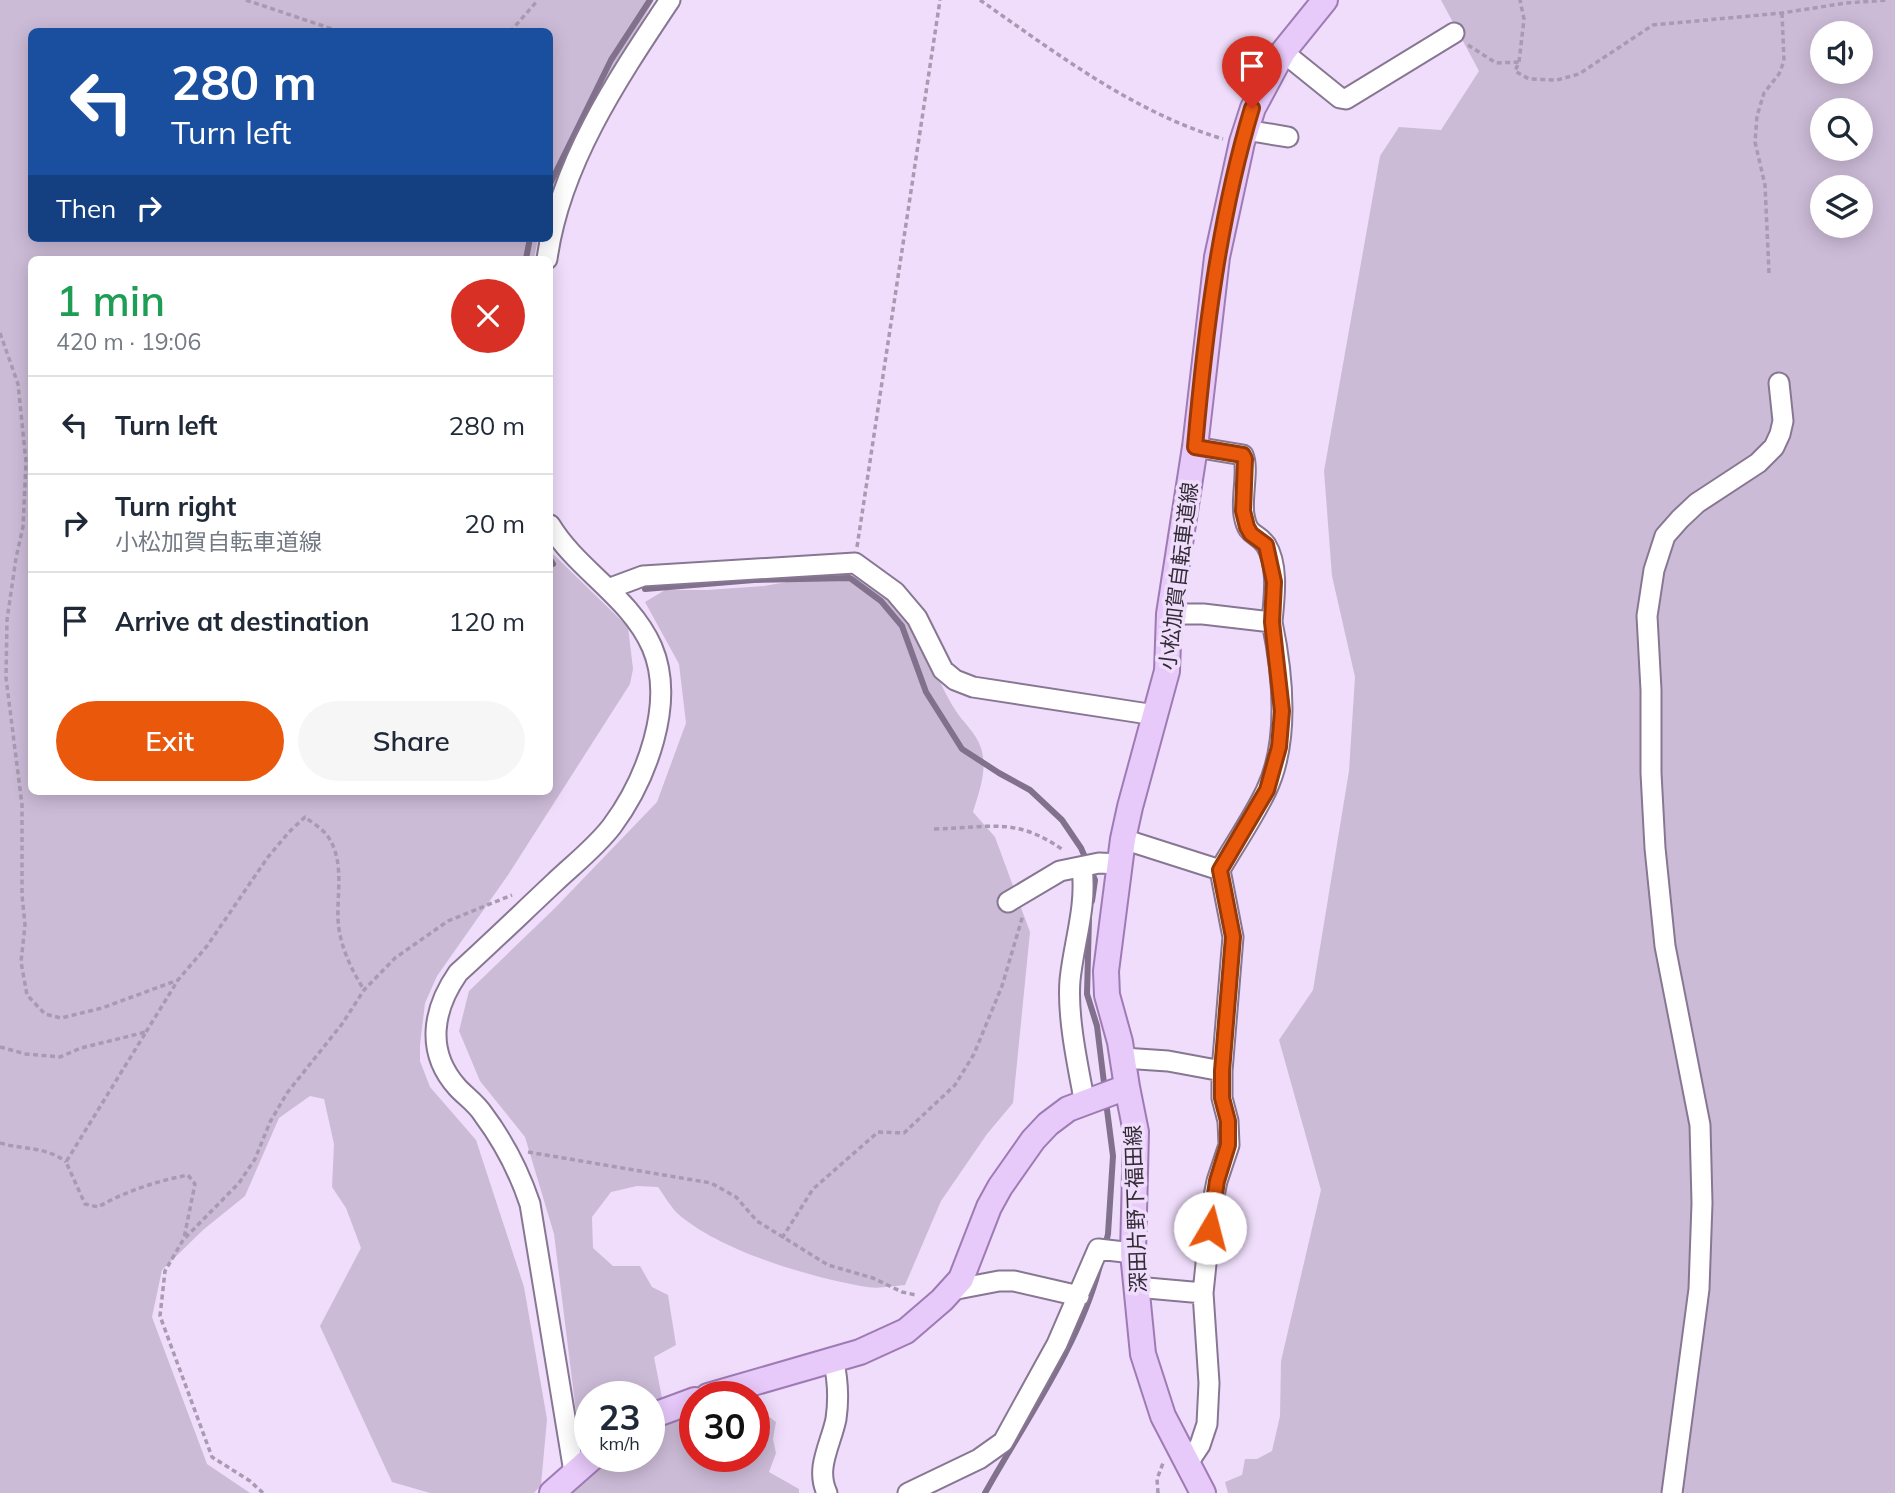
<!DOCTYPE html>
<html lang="en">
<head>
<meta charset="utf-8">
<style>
  body { margin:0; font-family:Mulish,"Noto Sans JP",sans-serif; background:#f6f6f7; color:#1f2937; height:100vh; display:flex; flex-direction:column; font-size:26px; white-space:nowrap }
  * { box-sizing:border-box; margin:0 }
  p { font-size:23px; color:#747a83 }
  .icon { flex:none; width:38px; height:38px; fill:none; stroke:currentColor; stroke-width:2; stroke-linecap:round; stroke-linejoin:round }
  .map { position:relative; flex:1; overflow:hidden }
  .side { position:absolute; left:28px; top:256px; width:525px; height:539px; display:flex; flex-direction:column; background:#fff; border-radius:10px; box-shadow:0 4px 18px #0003 }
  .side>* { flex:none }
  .hud { position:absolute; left:28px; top:28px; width:525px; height:214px; border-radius:10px; box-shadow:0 4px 18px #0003; background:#1a4fa0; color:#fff; overflow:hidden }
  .controls { position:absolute; left:1810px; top:21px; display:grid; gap:14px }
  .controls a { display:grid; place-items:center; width:63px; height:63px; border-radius:50%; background:#fff; box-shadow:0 4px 18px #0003; font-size:35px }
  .speed { position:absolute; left:574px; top:1381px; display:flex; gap:14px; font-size:35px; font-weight:700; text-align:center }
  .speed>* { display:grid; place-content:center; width:91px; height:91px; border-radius:50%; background:#fff; box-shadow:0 4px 18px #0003; line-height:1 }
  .speed small { font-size:18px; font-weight:400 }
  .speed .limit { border:10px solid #d22; background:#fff; color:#111 }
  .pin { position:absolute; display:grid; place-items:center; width:60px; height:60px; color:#fff; margin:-72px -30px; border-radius:50% 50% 50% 0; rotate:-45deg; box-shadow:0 0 7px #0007 }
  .pin .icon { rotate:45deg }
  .me { position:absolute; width:77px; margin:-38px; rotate:8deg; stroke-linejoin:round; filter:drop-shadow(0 0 5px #0008) }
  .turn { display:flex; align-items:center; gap:24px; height:147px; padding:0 28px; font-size:32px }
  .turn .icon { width:91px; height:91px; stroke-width:2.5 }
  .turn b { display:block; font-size:49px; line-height:60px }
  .then { display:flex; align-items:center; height:66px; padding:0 28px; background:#0003; gap:14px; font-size:26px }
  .round { display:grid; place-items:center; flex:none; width:74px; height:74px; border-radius:37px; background:#f6f6f7 }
  .summary { display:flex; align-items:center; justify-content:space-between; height:119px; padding:0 28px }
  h1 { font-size:42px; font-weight:600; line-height:52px; color:#1e9e55 }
  .primary-button { display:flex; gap:14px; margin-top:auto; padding:14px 28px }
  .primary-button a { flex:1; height:80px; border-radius:42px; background:#ea580c; color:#fff; font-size:28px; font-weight:600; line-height:80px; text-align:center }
  .primary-button a+a { background:#f6f6f7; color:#1f2937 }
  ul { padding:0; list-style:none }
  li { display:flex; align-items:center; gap:21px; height:98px; padding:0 28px; border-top:2px solid #e0e1e3 }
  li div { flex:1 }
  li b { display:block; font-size:26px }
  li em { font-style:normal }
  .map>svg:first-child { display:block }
  .green { fill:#ccbbd7; fill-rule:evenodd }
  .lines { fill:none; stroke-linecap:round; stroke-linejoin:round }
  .stream { stroke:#81718c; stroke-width:6 }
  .minor-casing { stroke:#877792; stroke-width:23 }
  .major-casing { stroke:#9e7bb3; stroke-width:28 }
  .path { stroke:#a89ab1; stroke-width:3.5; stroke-dasharray:5 3.5; stroke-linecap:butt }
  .minor { stroke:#fff; stroke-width:19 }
  .major { stroke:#e7c9fa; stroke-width:24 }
  .route-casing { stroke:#983908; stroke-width:18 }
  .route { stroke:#ea580c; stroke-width:12 }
  .labels { text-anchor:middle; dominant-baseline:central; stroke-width:7; stroke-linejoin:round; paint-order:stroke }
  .street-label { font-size:21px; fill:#332c37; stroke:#efddfb }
</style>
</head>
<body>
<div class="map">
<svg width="1895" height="1493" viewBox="0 0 1895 1493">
  <rect width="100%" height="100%" fill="#efddfb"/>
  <path class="green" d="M0 0H654L582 126 550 194V32H32V238H538L534 259H32V791H550V551L628 627 633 669 630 684 508 875 437 976 425 1003 420 1045V1061L430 1087 476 1140 524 1287 547 1419 541 1485 534 1493H430L392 1482 320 1326 361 1248 346 1208 332 1187 334 1144 324 1099 310 1096 279 1118 245 1196 203 1230 162 1270 152 1317 207 1464 250 1493H0Z
    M1441 0H1895V1493H1228L1225 1482 1242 1475 1245 1459H1257L1272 1451 1280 1416 1281 1361 1321 1190 1279 1040 1313 990 1349 771 1355 677 1332 576 1324 471 1380 156 1399 127 1441 130 1479 71ZM1822 33H1860V72H1822ZM1822 110H1860V149H1822ZM1822 187H1860V226H1822Z
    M833 574C842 575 853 575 860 579 911 601 928 664 954 708 962 722 976 732 981 748 988 770 979 792 973 812L995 837 1030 932 1013 1103 987 1134 941 1201 905 1285C893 1286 879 1289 867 1287 812 1278 719 1251 677 1213 670 1206 664 1195 658 1187L637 1186 611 1192 592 1217 593 1248 613 1266H640L652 1287 668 1295 676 1345 654 1357 662 1398 649 1405V1396H590V1425L577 1420 554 1234 525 1137 480 1081 459 1031 469 991 555 908 657 802 686 723 679 664 645 602 665 590H707L764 586Z
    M754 1408 760 1410 776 1422 773 1439 776 1453 769 1472 799 1489V1493H570L612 1456H649V1431L666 1419 695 1410V1456H754Z"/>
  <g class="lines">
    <path class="stream" d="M550 184 611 60 650 0
      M526 259 530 238
      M550 559 553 564
      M645 589 754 580 850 578 881 601 902 626 926 692 962 749 999 773 1030 790 1062 820 1081 848 1095 880 1092 901
      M1089 918 1087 994 1097 1026 1105 1091
      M1105 1247 1108 1234 1113 1156 1106 1102
      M985 1493C1024 1423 1081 1343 1100 1265"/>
    <g class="minor-casing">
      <path id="minor" d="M1283 52 1340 98 1346 99 1454 33
        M1246 130 1288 137
        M547 259C560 164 618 78 670 0
        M1195 447 1243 455C1249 468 1241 498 1244 515 1248 538 1256 531 1266 545 1279 566 1274 599 1272 622
        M550 525C577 570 630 597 652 647 676 703 646 780 612 826 596 847 574 864 555 882 523 912 491 943 458 973 433 1009 425 1051 457 1087 465 1096 476 1103 483 1114 504 1142 519 1171 530 1204L574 1472
        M608 589 643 576 855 563 895 592 917 618 943 670 955 680 973 687 1155 715
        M1169 614H1203L1272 622C1283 675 1290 741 1266 791 1253 818 1235 844 1220 870L1233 937 1222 1071V1098L1228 1121 1229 1145 1217 1181 1212 1206 1203 1293 1209 1383 1207 1424 1200 1445 1188 1463
        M1123 839 1220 870
        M1082 867C1087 907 1074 941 1070 980 1067 1017 1078 1067 1085 1104
        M1008 902 1060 871 1099 863 1120 864
        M1123 1058 1168 1061 1222 1071
        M1136 1287 1203 1293
        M952 1290 999 1281H1014L1079 1296
        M827 1493C815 1468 831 1444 836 1419 839 1398 838 1379 833 1359
        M908 1493 979 1459 1003 1442 1057 1344 1098 1249 1133 1253
        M1672 1493 1699 1289 1702 1203 1700 1125 1665 946 1655 848 1651 773V690L1647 616 1654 570 1665 536 1680 519 1697 503 1758 463 1774 447 1780 434 1783 421 1779 383"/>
    </g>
    <g class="major-casing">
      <path id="major" d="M1127 1087 1120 1042 1107 995 1106 971 1123 839 1130 807 1167 671 1169 614 1195 447 1217 257 1242 142 1253 108 1283 52 1325 0
        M708 1396 860 1352 906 1331 942 1300 961 1279 989 1207 1000 1187 1033 1140 1048 1124 1068 1109 1127 1087 1136 1132 1133 1253 1143 1354 1163 1416 1203 1493
        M649 1417 695 1400
        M552 1493 594 1456"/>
    </g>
    <path class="path" d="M246 0 341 32
      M980 0C1056 53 1133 112 1223 139
      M510 32 538 0
      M1468 45 1496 63 1519 62 1515 71 1529 79 1557 80 1579 74 1653 25 1782 13 1846 3 1888 0
      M1519 62 1524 19 1520 0
      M1769 273 1765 185 1755 142 1757 116 1764 93 1779 74 1784 61 1782 13
      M0 333 18 384 26 462 23 527 16 558 7 620 6 678 22 805V895L25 925 21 962 27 995 45 1014 61 1018 102 1008 178 980
      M857 547 940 0
      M934 829C989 828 1015 816 1063 850
      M146 1032 178 980 207 946 268 857 289 832 305 817C311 822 320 827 326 834 345 858 337 891 338 919 339 944 351 969 364 990
      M0 1047 26 1054 60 1057 81 1048 146 1032 66 1162 85 1204 98 1207C126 1191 157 1181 188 1175L195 1184 184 1238
      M0 1143C23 1150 46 1146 66 1162
      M528 1152 711 1183 736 1197 757 1221 828 1265 873 1278 902 1292 916 1295
      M782 1238 813 1189 878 1132 904 1133 955 1085 974 1054 1002 986 1023 915
      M263 1493 250 1481 212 1457 160 1316 165 1271 183 1240 239 1183 255 1159 270 1122 287 1093 342 1024 364 990 395 958 448 921 512 895
      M1158 1493 1157 1479 1163 1463"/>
    <use href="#minor" class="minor"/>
    <use href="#major" class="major"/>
  </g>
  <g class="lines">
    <g class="route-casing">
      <path id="route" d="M1210 1228 1217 1181 1228 1145V1121L1222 1098V1071L1233 937 1220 870 1267 790 1279 747 1282 711 1272 622 1274 582 1266 545 1251 534 1247 527 1243 511 1245 459 1243 455 1195 447C1205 333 1219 218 1252 108"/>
    </g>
    <use href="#route" class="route"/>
  </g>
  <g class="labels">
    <g class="street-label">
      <text transform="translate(1178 576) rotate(-83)">小松加賀自転車道線</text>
      <text transform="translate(1135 1209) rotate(-92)">深田片野下福田線</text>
    </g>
  </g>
</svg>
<div class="controls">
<a><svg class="icon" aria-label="sound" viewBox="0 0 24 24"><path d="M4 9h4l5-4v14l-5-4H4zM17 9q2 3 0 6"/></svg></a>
<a><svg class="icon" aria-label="search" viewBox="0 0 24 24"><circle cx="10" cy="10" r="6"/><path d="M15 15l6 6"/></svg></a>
<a><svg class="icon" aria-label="layers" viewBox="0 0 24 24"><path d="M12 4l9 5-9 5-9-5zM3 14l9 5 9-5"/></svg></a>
</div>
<div class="speed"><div>23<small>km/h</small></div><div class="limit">30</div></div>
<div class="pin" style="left:1252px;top:108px;background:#d93025"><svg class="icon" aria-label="arrive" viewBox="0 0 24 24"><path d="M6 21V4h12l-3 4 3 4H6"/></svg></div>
<svg class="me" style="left:1210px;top:1228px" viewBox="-20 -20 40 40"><circle r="19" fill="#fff"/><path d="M0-13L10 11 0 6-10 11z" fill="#ea580c"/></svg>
<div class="hud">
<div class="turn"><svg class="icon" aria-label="left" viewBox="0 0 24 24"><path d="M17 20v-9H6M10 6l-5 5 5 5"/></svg><div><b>280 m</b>Turn left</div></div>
<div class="then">Then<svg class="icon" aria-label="right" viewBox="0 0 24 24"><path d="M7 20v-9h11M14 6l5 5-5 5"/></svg></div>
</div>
<section class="side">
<div class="summary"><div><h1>1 min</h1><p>420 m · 19:06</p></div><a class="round" style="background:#d93025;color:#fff"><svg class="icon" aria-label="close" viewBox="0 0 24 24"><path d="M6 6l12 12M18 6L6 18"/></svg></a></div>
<ul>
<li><svg class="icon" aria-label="left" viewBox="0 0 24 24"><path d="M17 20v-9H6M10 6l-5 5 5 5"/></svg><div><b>Turn left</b></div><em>280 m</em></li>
<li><svg class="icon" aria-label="right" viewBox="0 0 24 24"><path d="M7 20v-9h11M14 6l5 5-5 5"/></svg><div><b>Turn right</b><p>小松加賀自転車道線</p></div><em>20 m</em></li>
<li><svg class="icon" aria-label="arrive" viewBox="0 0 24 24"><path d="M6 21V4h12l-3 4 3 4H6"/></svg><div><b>Arrive at destination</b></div><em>120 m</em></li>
</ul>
<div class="primary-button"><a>Exit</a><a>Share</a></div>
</section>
</div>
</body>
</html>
